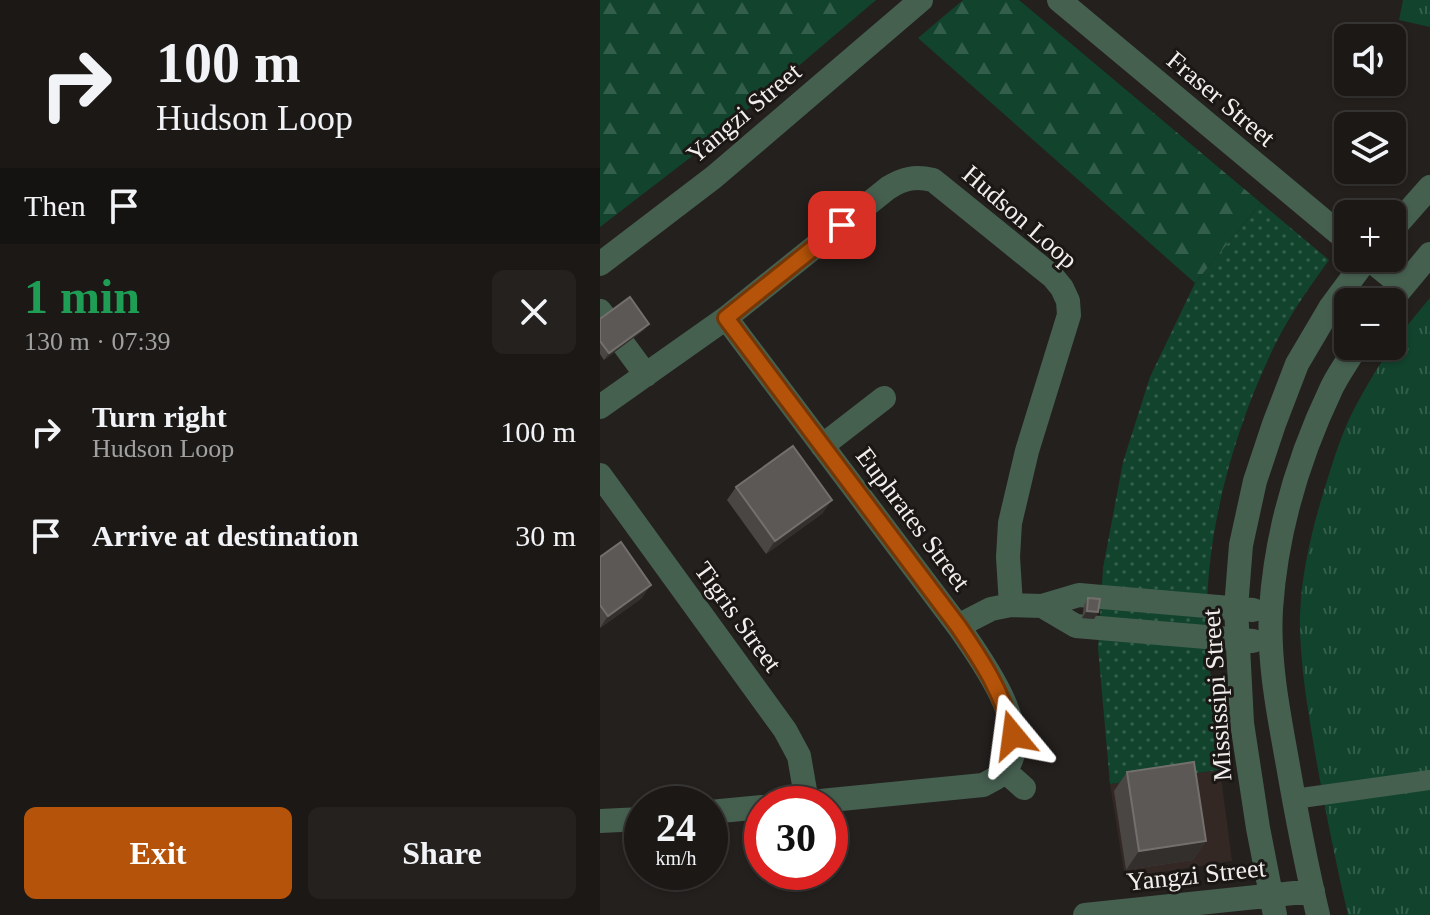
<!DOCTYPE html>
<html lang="en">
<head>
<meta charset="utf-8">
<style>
  body { margin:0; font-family:Georgia,serif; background:#24211f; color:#f1f3f6; height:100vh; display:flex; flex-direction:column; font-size:30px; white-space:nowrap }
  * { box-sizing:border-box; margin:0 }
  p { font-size:26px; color:#a0a0a1 }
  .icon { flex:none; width:44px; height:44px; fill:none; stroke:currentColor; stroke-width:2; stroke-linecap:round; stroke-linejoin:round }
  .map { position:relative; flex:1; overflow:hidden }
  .details { display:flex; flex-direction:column; background:#1b1816; width:600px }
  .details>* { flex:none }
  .top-card { background:#1b1816; color:#f1f3f6; overflow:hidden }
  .tools { position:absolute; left:734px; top:24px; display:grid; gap:16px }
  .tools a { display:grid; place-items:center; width:72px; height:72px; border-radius:12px; background:#1b1816; box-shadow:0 2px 6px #0004,0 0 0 2px #393735; font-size:40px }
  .speed { position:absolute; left:24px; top:786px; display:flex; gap:16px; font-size:40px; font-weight:700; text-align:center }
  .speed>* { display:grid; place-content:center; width:104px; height:104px; border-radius:50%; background:#1b1816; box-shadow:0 2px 6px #0004,0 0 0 2px #393735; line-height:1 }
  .speed small { font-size:20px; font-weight:400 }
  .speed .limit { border:12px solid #d22; background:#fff; color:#111 }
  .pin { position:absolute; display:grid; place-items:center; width:68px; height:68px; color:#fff; margin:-34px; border-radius:16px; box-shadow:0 4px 12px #0006 }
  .me { position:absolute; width:88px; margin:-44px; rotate:344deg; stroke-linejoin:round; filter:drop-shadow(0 0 6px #0008) }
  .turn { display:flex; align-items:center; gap:28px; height:168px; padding:0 24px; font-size:36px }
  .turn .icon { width:104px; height:104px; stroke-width:2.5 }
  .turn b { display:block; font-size:56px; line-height:68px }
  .then { display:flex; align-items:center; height:76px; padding:0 24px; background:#0003; gap:16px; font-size:30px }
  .round { display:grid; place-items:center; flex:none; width:84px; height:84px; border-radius:12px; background:#24211f }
  .head { display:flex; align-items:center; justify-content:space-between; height:136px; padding:0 24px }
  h1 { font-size:48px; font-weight:600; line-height:60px; color:#1e9e55 }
  .button { display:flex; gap:16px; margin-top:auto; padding:16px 24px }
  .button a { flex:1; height:92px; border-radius:12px; background:#b45309; color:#fff; font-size:32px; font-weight:600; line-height:92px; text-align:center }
  .button a+a { background:#24211f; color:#f1f3f6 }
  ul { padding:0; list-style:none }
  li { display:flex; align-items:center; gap:24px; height:104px; padding:0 24px }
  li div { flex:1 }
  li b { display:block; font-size:30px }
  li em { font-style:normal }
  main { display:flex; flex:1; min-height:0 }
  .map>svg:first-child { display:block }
  .built { fill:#332824 }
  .grass { fill:url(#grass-dots) }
  .forest { fill:url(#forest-firs) }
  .park { fill:url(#park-tufts) }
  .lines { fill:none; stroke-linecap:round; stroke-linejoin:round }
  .lane { stroke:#466050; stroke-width:20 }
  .street { stroke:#466050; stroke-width:24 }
  .wall { fill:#4a4643 }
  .shaded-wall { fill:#332f2c }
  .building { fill:#5c5855; stroke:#736f6d; stroke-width:2 }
  .route-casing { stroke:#753606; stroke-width:20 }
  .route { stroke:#b45309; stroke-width:14 }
  .labels { text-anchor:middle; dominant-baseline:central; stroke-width:6; stroke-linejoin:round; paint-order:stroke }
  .street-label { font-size:26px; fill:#f1eeed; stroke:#1b1715 }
</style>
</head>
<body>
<main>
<section class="details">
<div class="top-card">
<div class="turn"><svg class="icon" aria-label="right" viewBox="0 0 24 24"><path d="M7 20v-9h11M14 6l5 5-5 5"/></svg><div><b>100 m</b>Hudson Loop</div></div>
<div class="then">Then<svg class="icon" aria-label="arrive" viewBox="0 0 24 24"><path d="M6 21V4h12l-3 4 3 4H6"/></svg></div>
</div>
<div class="head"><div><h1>1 min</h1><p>130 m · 07:39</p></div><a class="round"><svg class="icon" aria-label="close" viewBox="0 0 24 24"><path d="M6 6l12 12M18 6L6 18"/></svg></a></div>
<ul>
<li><svg class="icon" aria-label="right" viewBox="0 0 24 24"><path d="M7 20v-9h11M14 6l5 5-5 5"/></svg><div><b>Turn right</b><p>Hudson Loop</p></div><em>100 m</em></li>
<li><svg class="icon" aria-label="arrive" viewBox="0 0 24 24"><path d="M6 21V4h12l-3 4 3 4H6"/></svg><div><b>Arrive at destination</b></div><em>30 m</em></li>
</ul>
<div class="button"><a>Exit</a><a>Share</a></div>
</section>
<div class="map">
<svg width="830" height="915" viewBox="0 0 830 915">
  <defs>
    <pattern id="grass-dots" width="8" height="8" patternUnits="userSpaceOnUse" patternTransform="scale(2)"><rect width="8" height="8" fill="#11432d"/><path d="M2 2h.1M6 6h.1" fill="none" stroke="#345e4c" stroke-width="1.8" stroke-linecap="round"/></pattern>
    <pattern id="forest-firs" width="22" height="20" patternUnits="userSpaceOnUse" patternTransform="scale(2)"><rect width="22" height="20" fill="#11432d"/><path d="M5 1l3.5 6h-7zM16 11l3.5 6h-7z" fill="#345e4c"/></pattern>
    <pattern id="park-tufts" width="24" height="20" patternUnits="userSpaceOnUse" patternTransform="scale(2)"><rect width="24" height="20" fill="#11432d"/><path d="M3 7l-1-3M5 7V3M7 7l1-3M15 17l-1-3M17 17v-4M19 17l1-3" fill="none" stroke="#345e4c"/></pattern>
  </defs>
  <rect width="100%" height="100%" fill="#24201e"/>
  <path class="built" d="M620 770 632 861 525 878 510 784Z"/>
  <path class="grass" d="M661 203 729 260C708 289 686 320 671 353 635 430 609 521 607 606 606 622 608 639 609 655 612 694 614 732 620 770L510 784 498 648 503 568 523 462 550 377 595 283Z"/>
  <path class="forest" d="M0 0H276L95 154 0 227Z
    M363 0H419L661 203 595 283 318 38Z"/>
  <path class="park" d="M803 0H830V27L799 20Z
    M830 298V915H748C735 860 724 804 714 747 707 704 699 658 700 614 702 565 715 518 730 471 738 446 747 420 760 398 779 363 804 328 830 298Z"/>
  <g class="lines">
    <path class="lane" d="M694 799 830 780"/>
    <path class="street" d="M459 0 748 241
      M792 230 830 187
      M768 258 802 286
      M0 264 114 177 321 0
      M790 302 830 254
      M0 311 6 319
      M126 318 358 626C380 658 437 733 404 772 398 778 390 781 383 785L190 804
      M24 345 46 375
      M0 407 126 318 288 188C304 178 315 176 333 180L453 277 462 288 468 301 469 315 427 451 410 523 408 557 411 605
      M222 446 284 398
      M0 475 185 730 199 756 207 802
      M442 606 476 626 653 641
      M358 626 391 609 411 605 442 606 479 595 653 610
      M405 771 424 788
      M110 812 162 807
      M0 821 42 819
      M485 915 713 891
      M675 915 658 828 642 723 636 608 641 545 655 481 674 424 697 364 730 308 767 258
      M718 915C706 864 696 812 687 760 678 711 668 659 671 609 676 533 699 456 732 387 739 373 749 359 757 346"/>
  </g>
  <path class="wall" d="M0 319 44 330 4 360 0 354Z
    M136 487 223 513 166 554 127 500Z
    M0 557 42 598 0 628Z
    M488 598 498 612 494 619 482 618 484 605Z
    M527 772 606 841 593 860 526 870 514 791Z"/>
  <path class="shaded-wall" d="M49 324 44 330 4 360 9 353Z
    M232 500 223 513 166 554 175 541Z
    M51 585 42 598 0 628 8 616Z
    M487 611 498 612 494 619 482 618Z
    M606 841 593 860 526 870 539 851Z"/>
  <path class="building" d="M30 297 49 324 9 353 0 341V319Z
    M193 446 232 500 175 541 136 487Z
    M21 542 51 585 8 616 0 605V557Z
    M488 598 500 599 498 612 487 611Z
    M594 762 606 841 539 851 527 772Z"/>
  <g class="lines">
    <g class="route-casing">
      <path id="route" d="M242 225 126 318 358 626C382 661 403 693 413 735"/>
    </g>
    <use href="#route" class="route"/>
  </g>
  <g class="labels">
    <g class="street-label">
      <text transform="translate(621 99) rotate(40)">Fraser Street</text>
      <text transform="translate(144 113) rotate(-40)">Yangzi Street</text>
      <text transform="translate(420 217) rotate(41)">Hudson Loop</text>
      <text transform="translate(313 519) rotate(53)">Euphrates Street</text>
      <text transform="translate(138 617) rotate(54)">Tigris Street</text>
      <text transform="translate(617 695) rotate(-94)">Mississipi Street</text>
      <text transform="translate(596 875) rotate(-6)">Yangzi Street</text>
    </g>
  </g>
</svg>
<div class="tools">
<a><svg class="icon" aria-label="sound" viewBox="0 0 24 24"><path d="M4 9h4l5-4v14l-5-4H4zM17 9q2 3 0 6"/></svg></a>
<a><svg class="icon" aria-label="layers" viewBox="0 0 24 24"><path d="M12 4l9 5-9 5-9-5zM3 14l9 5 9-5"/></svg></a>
<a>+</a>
<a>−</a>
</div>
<div class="speed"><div>24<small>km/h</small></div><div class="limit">30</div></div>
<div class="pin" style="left:242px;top:225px;background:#d93025"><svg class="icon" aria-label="arrive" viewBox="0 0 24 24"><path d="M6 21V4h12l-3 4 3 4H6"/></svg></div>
<svg class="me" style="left:413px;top:735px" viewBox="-20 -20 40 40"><path d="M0-17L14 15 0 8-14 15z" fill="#b45309" stroke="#fff" stroke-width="4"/></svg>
</div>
</main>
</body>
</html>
